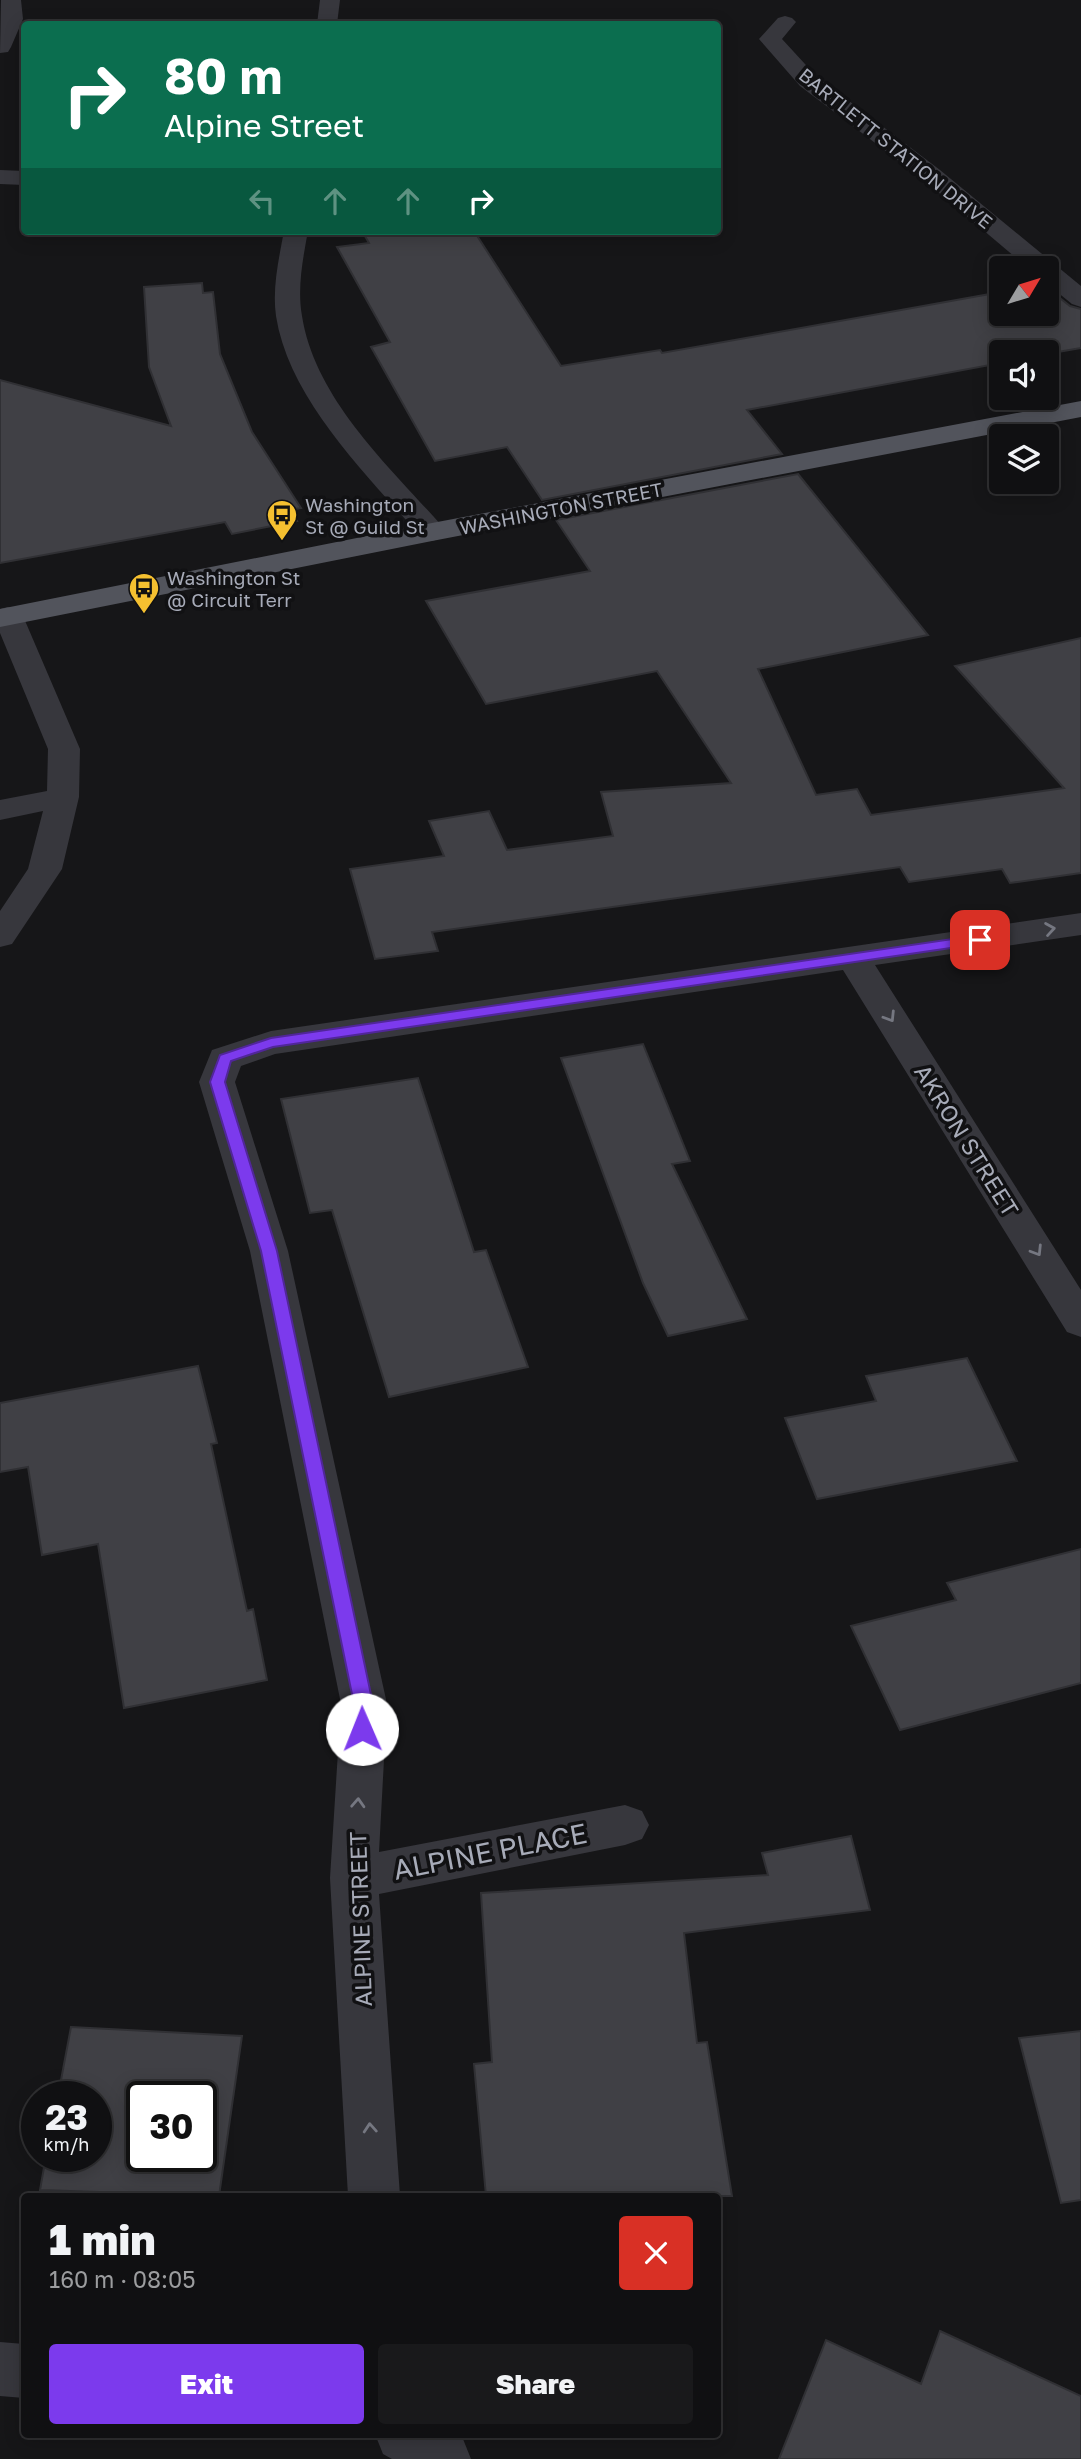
<!DOCTYPE html>
<html lang="en">
<head>
<meta charset="utf-8">
<style>
  body { margin:0; font-family:"Golos Text",sans-serif; background:#19191b; color:#f1f3f6; height:100vh; display:flex; flex-direction:column; font-size:26px; white-space:nowrap }
  * { box-sizing:border-box; margin:0 }
  p { font-size:23px; color:#9c9d9f }
  .icon { flex:none; width:38px; height:38px; fill:none; stroke:currentColor; stroke-width:2; stroke-linecap:round; stroke-linejoin:round }
  .map { position:relative; flex:1; overflow:hidden }
  .panel { position:absolute; left:21px; top:2193px; width:700px; height:245px; display:flex; flex-direction:column; background:#101012; border-radius:7px; box-shadow:0 4px 18px #0003,0 0 0 2px #303032 }
  .panel>* { flex:none }
  .top-card { position:absolute; left:21px; top:21px; width:700px; height:214px; border-radius:7px; box-shadow:0 4px 18px #0003,0 0 0 2px #303032; background:#0b6e4f; color:#fff; overflow:hidden }
  .needle { width:46px; rotate:52deg }
  .fabs { position:absolute; left:989px; top:256px; display:grid; gap:14px }
  .fabs a { display:grid; place-items:center; width:70px; height:70px; border-radius:7px; background:#101012; box-shadow:0 4px 18px #0003,0 0 0 2px #303032; font-size:35px }
  .speed { position:absolute; left:21px; top:2081px; display:flex; gap:14px; font-size:35px; font-weight:700; text-align:center }
  .speed>* { display:grid; place-content:center; width:91px; height:91px; border-radius:50%; background:#101012; box-shadow:0 4px 18px #0003,0 0 0 2px #303032; line-height:1 }
  .speed small { font-size:18px; font-weight:400 }
  .speed .limit { border:4px solid #111; border-radius:10px; background:#fff; color:#111 }
  .pin { position:absolute; display:grid; place-items:center; width:60px; height:60px; color:#fff; margin:-30px; border-radius:14px; box-shadow:0 4px 10px #0006 }
  .me { position:absolute; width:77px; margin:-38px; rotate:359deg; stroke-linejoin:round; filter:drop-shadow(0 0 5px #0008) }
  .turn { display:flex; align-items:center; gap:24px; height:147px; padding:0 28px; font-size:32px }
  .turn .icon { width:91px; height:91px; stroke-width:2.5 }
  .turn b { display:block; font-size:49px; line-height:60px }
  .lanes { display:flex; align-items:center; height:66px; padding:0 28px; background:#0003; justify-content:center; gap:35px; direction:ltr }
  .lanes .off { opacity:.35 }
  .round { display:grid; place-items:center; flex:none; width:74px; height:74px; border-radius:7px; background:#19191b }
  .headline { display:flex; align-items:center; justify-content:space-between; height:119px; padding:0 28px }
  h1 { font-size:42px; font-weight:800; line-height:52px }
  .button { display:flex; gap:14px; margin-top:auto; padding:14px 28px }
  .button a { flex:1; height:80px; border-radius:7px; background:#7c3aed; color:#fff; font-size:28px; font-weight:800; line-height:80px; text-align:center }
  .button a+a { background:#19191b; color:#f1f3f6 }
  .map>svg:first-child { display:block }
  .building { fill:#404045; stroke:#303034; stroke-width:2; fill-rule:evenodd }
  .lines { fill:none; stroke-linecap:round; stroke-linejoin:round }
  .street { fill:#37373d; fill-rule:evenodd }
  .primary { fill:#52545c; fill-rule:evenodd }
  .oneway { stroke:#757781 }
  .route { fill:#7c3aed; stroke:#51269a; stroke-width:2 }
  .labels { text-anchor:middle; dominant-baseline:central; stroke-width:7; stroke-linejoin:round; paint-order:stroke }
  .far-street-label { font-size:19px; fill:#a7abb8; stroke:#111113 }
  .far-poi-label { font-size:19px; fill:#a7abb8; stroke:#111113; text-anchor:start }
  .street-label { font-size:23px; fill:#a7abb8; stroke:#111113 }
  .near-street-label { font-size:28px; fill:#a7abb8; stroke:#111113 }
</style>
</head>
<body>
<div class="map">
<svg width="1081" height="2459" viewBox="0 0 1081 2459">
  <rect width="100%" height="100%" fill="#161618"/>
  <path class="building" d="M362 231H474L561 366 660 350 662 353 1001 292V313H1046V287L1070 306 1081 309V348L1046 354V352H1001V363L747 410 782 454 542 500 507 447 435 461 371 347 390 342 337 247 369 243Z
    M202 283 203 293 213 292 220 354 252 432 301 508 290 510 297 521 232 534 225 522 0 563V380L171 426 149 367 144 287Z
    M798 474 928 635 758 669 816 795 857 789 871 815 1064 788 955 666 1081 638V873L1010 883 1002 869 909 882 900 867 432 932 438 951 375 959 350 869 444 856 429 821 489 811 507 850 613 836 601 792 731 783 657 671 486 704 426 601 590 571 556 520Z
    M643 1044 690 1161 672 1164 747 1319 668 1336 643 1283 561 1058Z
    M418 1078 474 1252 486 1250 528 1367 389 1397 332 1210 310 1213 281 1099Z
    M967 1358 1017 1461 817 1499 785 1418 876 1401 866 1376Z
    M198 1366 217 1443 211 1444 247 1611 253 1609 267 1680 124 1708 98 1544 42 1555 28 1467 0 1472V1403Z
    M1081 1549V1683L900 1730 851 1626 956 1600 947 1583Z
    M851 1836 870 1910 684 1933 697 2043 707 2042 732 2196H486L474 2064 492 2062 481 1893 768 1875 762 1853Z
    M71 2027 242 2036 219 2196 40 2190 46 2156H96V2096H58ZM142 2096H201V2156H142Z
    M1081 2031V2200L1061 2203 1019 2038Z
    M940 2331 1081 2396V2459H779L826 2340 921 2384Z"/>
  <g class="lines">
    <path class="street" d="M1 0H21L23 19 11 47 8 52 0 53Z
      M320 0H340L337 24H317Z
      M785 16 792 18 796 22 782 39 816 76 940 170 1081 286V307L1072 304 1046 283V268H1028L924 180 800 86 759 39 778 18Z
      M0 170 24 171V185L0 184Z
      M284 231H308C303 258 297 288 302 316 315 399 389 466 442 526L446 532 442 538 432 541 422 538C368 476 289 400 276 316 272 288 279 258 284 231Z
      M8 607 19 610 23 616 80 749 79 797 62 869 12 944 0 947V911L28 869 43 811 0 820V800L47 791 48 749 0 633V609Z
      M1081 913V935L875 965 1081 1290V1337L1067 1332 843 970 275 1054 241 1066 235 1082 288 1251 387 1704 379 1852 625 1805 642 1811 649 1825 642 1839 625 1845 379 1894 400 2196H348L330 1878 341 1704 250 1251 199 1082 212 1050 271 1031Z
      M0 2342 24 2344V2398L0 2396Z
      M375 2434H455L463 2439 471 2459H392L383 2454Z"/>
    <path class="primary" d="M1081 401V417L432 541 0 627V609L432 523Z"/>
  </g>
  <defs><path id="oneway-chevron" d="M-2-3.5L2.5 0L-2 3.5" fill="none" stroke-width="1.6" stroke-linecap="round" stroke-linejoin="round" transform="scale(1.75)"/></defs>
  <g class="oneway">
    <use href="#oneway-chevron" transform="translate(1050 929) rotate(-9)"/>
    <use href="#oneway-chevron" transform="translate(890 1017) rotate(58)"/>
    <use href="#oneway-chevron" transform="translate(1037 1251) rotate(58)"/>
    <use href="#oneway-chevron" transform="translate(358 1803) rotate(-87)"/>
    <use href="#oneway-chevron" transform="translate(370 2128) rotate(-94)"/>
  </g>
  <path class="route" d="M980 935 987 940 985 943 273 1047 231 1061 225 1082 277 1251 373 1704 369 1735 362 1737 356 1735 353 1729 354 1704 261 1251 210 1082 220 1055 271 1038Z"/>
  <defs>
    <g id="bus-pin" transform="scale(1.575)"><path d="M0 17L-7.5 6A9.5 9.5 0 1 1 7.5 6Z" fill="#f5c030" stroke="#111113"/><path d="M-5-6H5V4H4V6H2V4H-2V6H-4V4H-5ZM-3.5-4V0h7V-4ZM-3.5 1.2v1.5H-2V1.2ZM2 1.2v1.5H3.5V1.2Z" fill="#111"/></g>
  </defs>
  <g fill-rule="evenodd">
    <use href="#bus-pin" x="282" y="515"/>
    <use href="#bus-pin" x="144" y="588"/>
  </g>
  <g class="labels">
    <g class="far-street-label">
      <text transform="translate(896 148) rotate(39)">BARTLETT STATION DRIVE</text>
      <text transform="translate(561 508) rotate(-11)">WASHINGTON STREET</text>
    </g>
    <g class="far-poi-label">
      <text x="305" y="504">Washington<tspan x="305" dy="22">St @ Guild St</tspan></text>
      <text x="167" y="577">Washington St<tspan x="167" dy="22">@ Circuit Terr</tspan></text>
    </g>
    <g class="street-label">
      <text transform="translate(967 1140) rotate(58)">AKRON STREET</text>
      <text transform="translate(360 1919) rotate(-92)">ALPINE STREET</text>
    </g>
    <g class="near-street-label">
      <text transform="translate(490 1851) rotate(-11)">ALPINE PLACE</text>
    </g>
  </g>
</svg>
<div class="fabs">
<a><svg class="needle" viewBox="-14 -14 28 28"><path d="M0-13l5 13h-10z" fill="#e53935"/><path d="M0 13l5-13h-10z" fill="#9c9d9f"/></svg></a>
<a><svg class="icon" aria-label="sound" viewBox="0 0 24 24"><path d="M4 9h4l5-4v14l-5-4H4zM17 9q2 3 0 6"/></svg></a>
<a><svg class="icon" aria-label="layers" viewBox="0 0 24 24"><path d="M12 4l9 5-9 5-9-5zM3 14l9 5 9-5"/></svg></a>
</div>
<div class="speed"><div>23<small>km/h</small></div><div class="limit">30</div></div>
<div class="pin" style="left:980px;top:940px;background:#d93025"><svg class="icon" aria-label="arrive" viewBox="0 0 24 24"><path d="M6 21V4h12l-3 4 3 4H6"/></svg></div>
<svg class="me" style="left:362px;top:1729px" viewBox="-20 -20 40 40"><circle r="19" fill="#fff"/><path d="M0-13L10 11 0 6-10 11z" fill="#7c3aed"/></svg>
<div class="top-card">
<div class="turn"><svg class="icon" aria-label="right" viewBox="0 0 24 24"><path d="M7 20v-9h11M14 6l5 5-5 5"/></svg><div><b>80 m</b>Alpine Street</div></div>
<div class="lanes"><svg class="icon off" aria-label="left" viewBox="0 0 24 24"><path d="M17 20v-9H6M10 6l-5 5 5 5"/></svg><svg class="icon off" aria-label="ahead" viewBox="0 0 24 24"><path d="M12 20V5M6 11l6-6 6 6"/></svg><svg class="icon off" aria-label="ahead" viewBox="0 0 24 24"><path d="M12 20V5M6 11l6-6 6 6"/></svg><svg class="icon" aria-label="right" viewBox="0 0 24 24"><path d="M7 20v-9h11M14 6l5 5-5 5"/></svg></div>
</div>
<section class="panel">
<div class="headline"><div><h1>1 min</h1><p>160 m · 08:05</p></div><a class="round" style="background:#d93025;color:#fff"><svg class="icon" aria-label="close" viewBox="0 0 24 24"><path d="M6 6l12 12M18 6L6 18"/></svg></a></div>
<div class="button"><a>Exit</a><a>Share</a></div>
</section>
</div>
</body>
</html>
